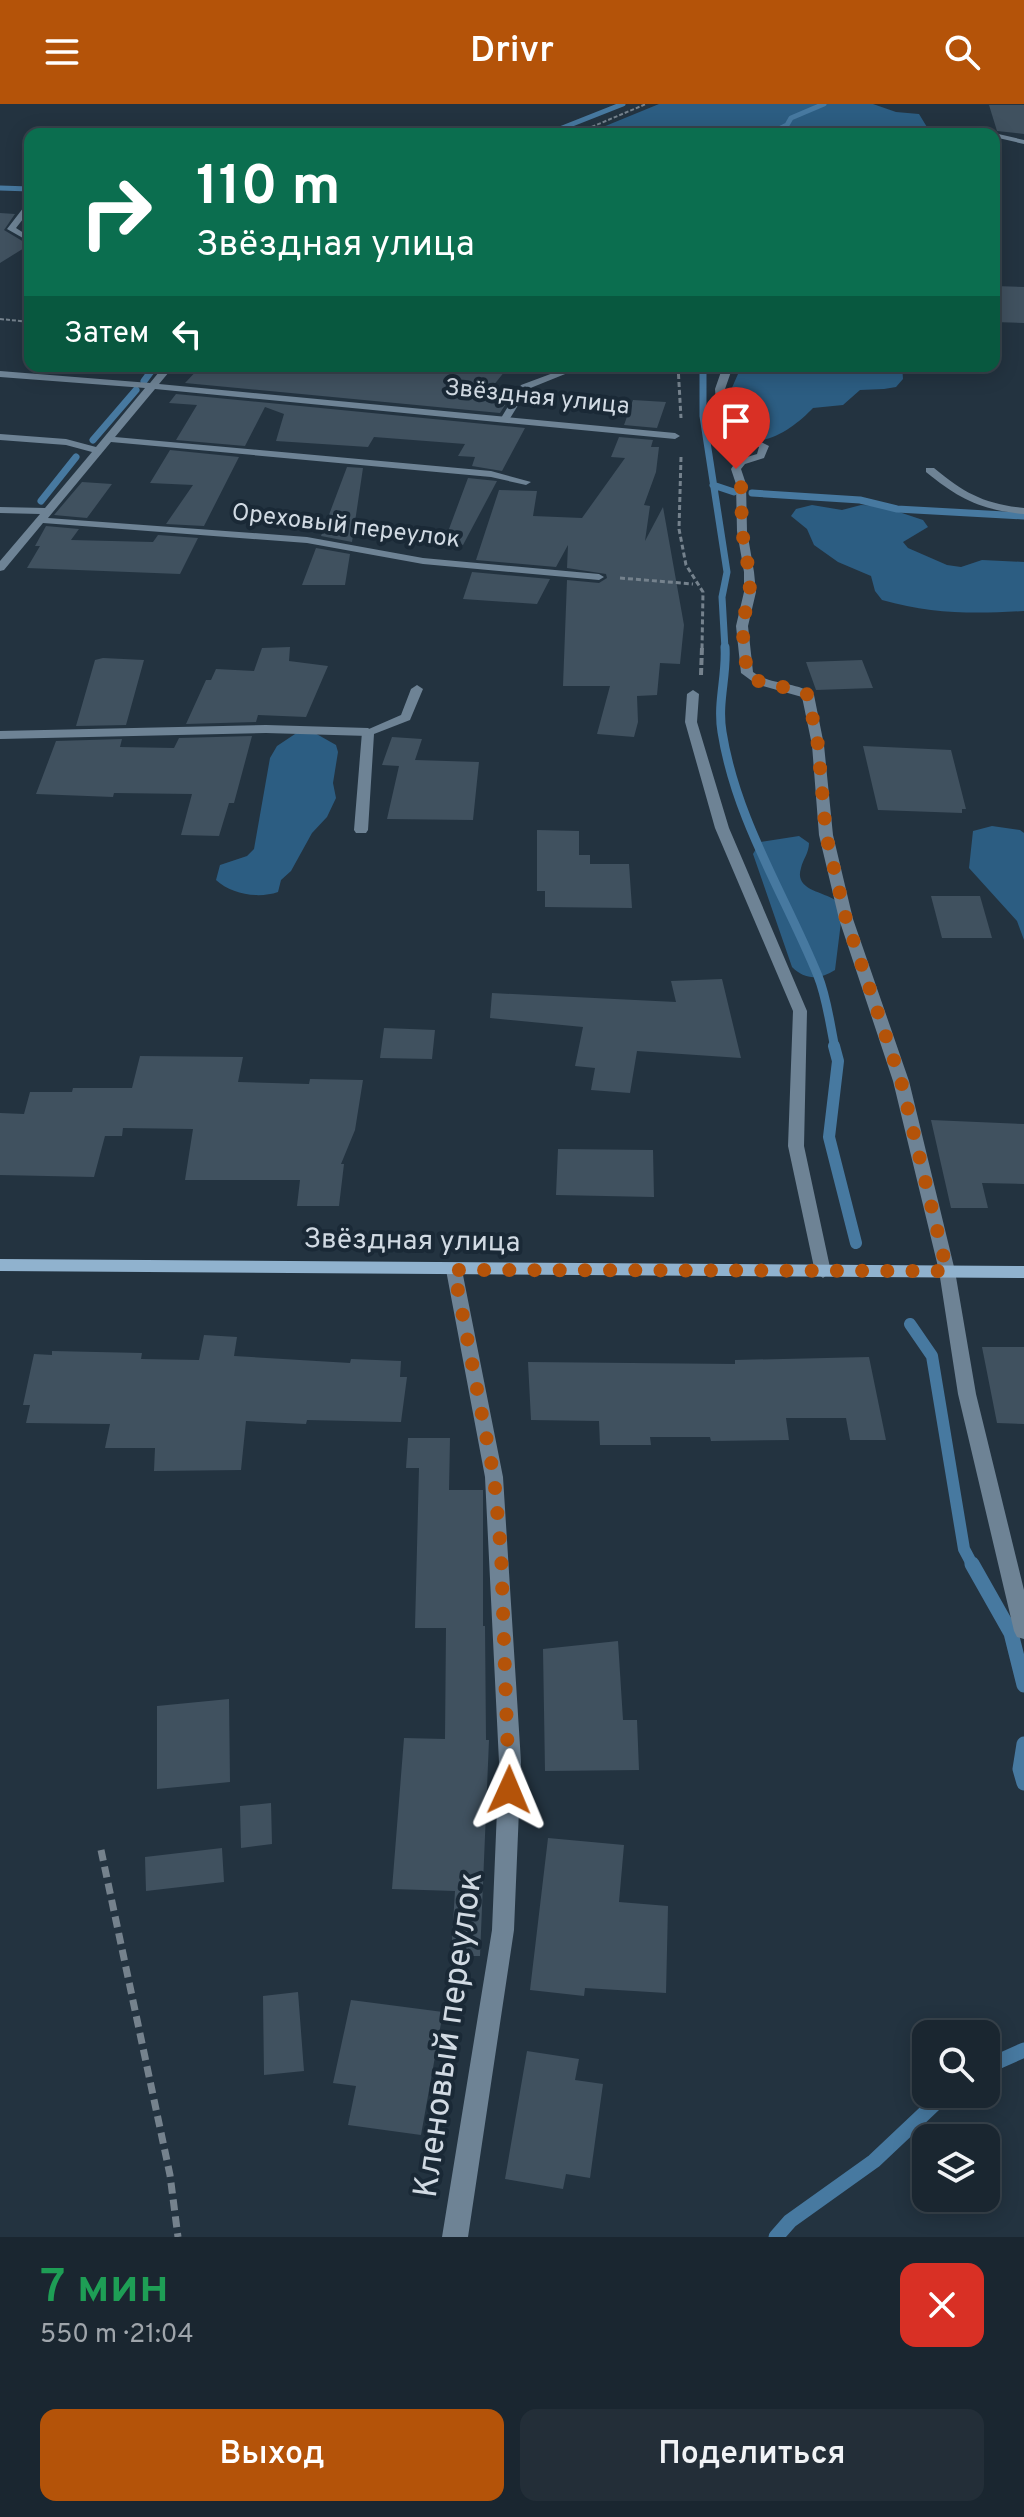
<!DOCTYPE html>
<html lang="ru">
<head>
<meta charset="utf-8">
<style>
  body { margin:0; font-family:Overpass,sans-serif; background:#232e38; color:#f1f3f6; height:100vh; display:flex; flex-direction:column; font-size:30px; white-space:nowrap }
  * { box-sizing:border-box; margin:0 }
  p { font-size:26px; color:#9fa5ab }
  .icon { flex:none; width:44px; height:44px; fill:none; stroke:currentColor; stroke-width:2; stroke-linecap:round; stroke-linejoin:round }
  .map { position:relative; height:2133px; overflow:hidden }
  .side { display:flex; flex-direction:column; background:#1a2630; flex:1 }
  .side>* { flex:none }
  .hud { position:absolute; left:24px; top:24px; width:976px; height:244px; border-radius:16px; box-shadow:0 4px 20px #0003,0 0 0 2px #38434c; background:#0b6e4f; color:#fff; overflow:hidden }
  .buttons { position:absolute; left:912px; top:1916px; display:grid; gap:16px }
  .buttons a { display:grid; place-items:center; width:88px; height:88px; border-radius:16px; background:#1a2630; box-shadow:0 4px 20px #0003,0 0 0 2px #38434c; font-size:40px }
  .pin { position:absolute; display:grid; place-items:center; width:68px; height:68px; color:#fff; margin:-82px -34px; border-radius:50% 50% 50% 0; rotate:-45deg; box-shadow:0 0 8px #0007 }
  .pin .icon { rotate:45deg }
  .me { position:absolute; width:88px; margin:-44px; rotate:1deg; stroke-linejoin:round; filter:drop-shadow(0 0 6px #0008) }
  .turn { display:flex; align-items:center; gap:28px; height:168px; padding:0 40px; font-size:36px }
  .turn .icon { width:104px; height:104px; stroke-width:2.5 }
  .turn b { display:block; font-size:56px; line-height:68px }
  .then { display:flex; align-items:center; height:76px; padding:0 40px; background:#0003; gap:16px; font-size:30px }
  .round { display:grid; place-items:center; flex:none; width:84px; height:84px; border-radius:16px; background:#232e38 }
  .overview { display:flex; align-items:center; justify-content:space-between; height:136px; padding:0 40px }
  h1 { font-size:48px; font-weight:600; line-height:60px; color:#1e9e55 }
  .action { display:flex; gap:16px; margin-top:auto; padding:16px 40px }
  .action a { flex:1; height:92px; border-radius:16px; background:#b45309; color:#fff; font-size:32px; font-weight:600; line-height:92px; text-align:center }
  .action a+a { background:#232e38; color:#f1f3f6 }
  header { display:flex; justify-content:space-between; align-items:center; height:104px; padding:0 40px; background:#b45309; color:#fff; font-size:36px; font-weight:600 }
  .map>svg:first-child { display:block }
  .forest { fill:#2c5d82 }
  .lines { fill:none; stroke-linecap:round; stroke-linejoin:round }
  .stream-far4 { stroke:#4779a0; stroke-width:5 }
  .stream-far3 { stroke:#4779a0; stroke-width:7 }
  .stream-far2 { stroke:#4779a0; stroke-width:9 }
  .stream-far1 { stroke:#4779a0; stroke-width:12 }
  .stream { stroke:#4779a0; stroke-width:15 }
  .building { fill:#40515f }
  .path-far3 { stroke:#75828d; stroke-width:2; stroke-dasharray:4 2; stroke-linecap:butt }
  .path-far2 { stroke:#75828d; stroke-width:3; stroke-dasharray:5 3; stroke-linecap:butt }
  .path-far1 { stroke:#75828d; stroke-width:4; stroke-dasharray:7 3; stroke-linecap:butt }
  .path { stroke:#75828d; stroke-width:7; stroke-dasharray:11 6; stroke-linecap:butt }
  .lane { fill:#6e8395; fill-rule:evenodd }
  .street { fill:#6e8395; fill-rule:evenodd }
  .secondary { fill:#90b2ce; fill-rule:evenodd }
  .route { stroke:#b45309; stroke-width:14; stroke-dasharray:0 25.2 }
  .labels { text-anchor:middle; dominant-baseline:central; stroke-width:8; stroke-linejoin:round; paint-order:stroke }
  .far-street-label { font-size:24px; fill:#d1dae3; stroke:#1a2936 }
  .street-label { font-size:28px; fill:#d1dae3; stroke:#1a2936 }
  .near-street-label { font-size:34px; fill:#d1dae3; stroke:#1a2936 }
</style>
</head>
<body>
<header><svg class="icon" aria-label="menu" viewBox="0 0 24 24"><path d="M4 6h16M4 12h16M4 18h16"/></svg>Drivr<svg class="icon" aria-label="search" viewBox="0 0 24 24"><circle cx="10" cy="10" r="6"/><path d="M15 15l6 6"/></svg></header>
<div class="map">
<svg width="1024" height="2133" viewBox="0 0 1024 2133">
  <rect width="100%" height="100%" fill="#233340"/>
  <path class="forest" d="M659 0H873L896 8 919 10 930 28 935 30H586Z
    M818 262H902L903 275 896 283 884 285 860 286 843 301 813 304C794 324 761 348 734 331L727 295 738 270C762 256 797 280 818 262Z
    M812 401 842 406 861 401 881 402 923 416 928 423 903 438 908 444 947 461 961 463 982 456 1024 458V507C973 510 932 510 882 496L875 487 871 472 838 458 814 441 807 425 791 412 796 405Z
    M298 628H313L336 641 338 648 333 679 336 694 327 713 312 729 291 767 281 776 278 788C258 795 231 790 216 776L220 761 247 752 254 745 270 654 277 642Z
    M992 722 1020 726 1024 729V836L1017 817 969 764 973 727Z
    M799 732 809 739C809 749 803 755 801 764 794 786 822 787 835 796L841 818 835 866C820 876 805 876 792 863L753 750 760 738Z"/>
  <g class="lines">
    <path class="stream-far4" d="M547 30 623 0
      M777 30V26L787 21 791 14 824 0
      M0 84 30 85"/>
    <path class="stream-far3" d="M703 262V312L727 468 722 493 725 545
      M144 277 155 262
      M93 336 136 286
      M713 381 734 388
      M752 389 860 396 897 405 1024 412
      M41 397 76 353"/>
    <path class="stream-far2" d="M725 543C727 572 717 598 722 628 736 716 785 791 818 872 827 894 830 921 835 944"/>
    <path class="stream-far1" d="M834 942 838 957 829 1033 856 1139
      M910 1220 932 1252 964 1445 973 1462"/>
    <path class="stream" d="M972 1460 1011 1529 1024 1581
      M1024 1640 1020 1665 1024 1679
      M986 1963 1024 1946
      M776 2133 790 2117 874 2057 945 1990"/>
  </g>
  <path class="building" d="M989 1H1024V30L997 27Z
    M0 109 15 110 4 126 29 141 0 159Z
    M994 182 1024 183V219L994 218Z
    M201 262H509L493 282 516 284 500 309 185 279Z
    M176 290 525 324 502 367 472 362 475 353 458 352 465 340 374 333 368 343 276 337 284 310 265 303 245 342 176 336 197 301 169 299Z
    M633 296 666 298 657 324 624 321Z
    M619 333 653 336 651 343H659L656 368 644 401 650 402 645 437 663 403 684 521 680 560 660 559 657 591 637 592 638 618 634 633 597 630 610 582H563L567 476 599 479 607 474 606 470 567 464 568 441 556 463 476 456 499 386 537 387 533 412 582 414 625 354 611 353Z
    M170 346 239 353 204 422 166 420 193 381 150 379Z
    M347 363 363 364 352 438 321 432Z
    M468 374 497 377 463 441 446 433Z
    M82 378 112 380 87 414 54 411Z
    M46 422 79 425 71 436 153 438 158 431 198 434 180 470 27 464 40 442H35Z
    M316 444 350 450 345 481H302Z
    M472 468 550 475 537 500 463 495Z
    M290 543 289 557 328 562 306 613 258 611 256 618 186 620 206 576H211L216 565 254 567 262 544Z
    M103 554 144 556 126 621 76 622 95 556Z
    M862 556 873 584 816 586 806 558Z
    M252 632 234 699H229L219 732 181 731 192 690 114 689 113 693 36 690 56 637 122 635 120 643 174 644 179 634Z
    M392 633 422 635 415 656 479 658 473 716 387 715 399 662 382 661Z
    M863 642 951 646 966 705H962V709L878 706Z
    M537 726 579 727V751H590V760H629L632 804 545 803V787H537Z
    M931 792H980L992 834H942Z
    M722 875 741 954 637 947 630 989 591 986 595 964 575 962 583 923 490 914 492 889 676 898 671 877Z
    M384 924 435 926 432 955 380 954Z
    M140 952 243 953 238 978 309 980 310 975 363 976 355 1026 341 1060H344L339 1102H297L300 1076H185L193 1025 123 1024 122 1032H105L94 1073 0 1071V1009L24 1010 30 988H72L73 984H132Z
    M931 1016 1024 1020V1080L982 1079 988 1104H951Z
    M558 1045 653 1046 654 1093 556 1091Z
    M204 1231 237 1233 234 1252 350 1259 351 1255 401 1257 400 1273H407L401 1318 307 1316 306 1320 246 1317 241 1366 154 1367 155 1344H105L110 1320 26 1319 30 1301H23L34 1250 52 1251V1247L142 1249 141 1255 199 1256Z
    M982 1243H1024V1320L997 1319Z
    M869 1253 886 1336H850L846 1314H786L789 1336 711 1337 710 1333H650L651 1341H600L599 1317 531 1316 528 1258 735 1260V1256Z
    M408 1334H450L449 1386H483V1522H485L486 1636H489L480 1852H451L455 1787 392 1785 404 1634 445 1635 446 1524H415L419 1364H406Z
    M618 1537 623 1616H637L639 1666 545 1667 543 1545Z
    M229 1595 230 1678 157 1685V1602Z
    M271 1699 272 1740 241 1744 240 1702Z
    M548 1734 624 1741 619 1798 668 1802 666 1889 585 1884 584 1892 530 1886Z
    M222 1744 224 1778 146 1787 145 1753Z
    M298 1888 304 1967 264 1971 263 1892Z
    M351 1896 443 1908 421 2031 348 2021 356 1982 333 1979Z
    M527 1947 579 1955 575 1976 603 1980 590 2074 566 2070 563 2085 505 2075Z"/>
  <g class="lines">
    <path class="path-far3" d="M575 30 646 0
      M0 215 30 218"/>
    <path class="path-far2" d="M678 262 681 314
      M681 353 679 425 686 461 703 488 702 545
      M620 474 693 480"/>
    <path class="path-far1" d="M701 571 702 543"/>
    <path class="path" d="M101 1746 170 2071 178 2133"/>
    <path class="lane" d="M572 262H585L528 285 509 316H503L501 314 521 281Z
      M926 364H934C964 389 984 400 1024 404V410C981 406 959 395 926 368Z
      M417 581 423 585 410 616 374 630 368 726 366 729H356L354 726 362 628 401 611 411 585Z"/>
    <path class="street" d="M994 29 1024 36V40L994 33V30H991Z
      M27 99H30V106L16 124 30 133V138L7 125Z
      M164 262H174L159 280 675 329 680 332 675 335 155 285 115 333 491 367 531 378 526 381 491 373 111 338 48 414 307 433 423 454 599 470 604 473 599 476 423 460 307 439 43 419 4 466 0 467V457L40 410 0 409V403L45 404 92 348 66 341 0 336V330L66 335 96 343 145 284 0 273V267L150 279Z
      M723 262H733L725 285 728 322 769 342 764 354 745 360 741 365 746 380 747 427 754 468 756 488 748 522 753 568C771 582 797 577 814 591L824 641 833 731 853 815 909 977 955 1167 976 1290 1024 1486V1535L1017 1533 1014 1527 958 1290 939 1167 893 977 839 815 819 731 812 641 802 593 756 580 741 569 736 522 744 488V468L737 427 736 380 731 365 737 356 757 350 759 343 718 324 715 285Z
      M693 586 699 590 697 618 729 724 807 907 804 1042 831 1168 823 1174 815 1168 788 1042 793 907 715 724 685 618 687 590Z
      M266 621 368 624 374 628 368 632 266 629 0 635V627Z
      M454 1160 462 1166 503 1373 521 1658 514 1826 468 2133H442L492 1826 499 1658 485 1373 446 1166Z"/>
    <path class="secondary" d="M0 1155 1024 1162V1174L0 1167Z"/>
  </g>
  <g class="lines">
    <path class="route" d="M509 1686 501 1448 494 1373 454 1166 947 1167 901 977 846 815 826 731 818 641 808 591C789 579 763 586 747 569L742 522 750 488 749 468 742 427 741 380 736 365"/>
  </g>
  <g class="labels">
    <g class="far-street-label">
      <text transform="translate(537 294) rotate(6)">Звёздная улица</text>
      <text transform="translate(346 423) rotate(7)">Ореховый переулок</text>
    </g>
    <g class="street-label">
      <text transform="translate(412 1138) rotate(1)">Звёздная улица</text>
    </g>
    <g class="near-street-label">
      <text transform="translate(450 1931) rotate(-82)">Кленовый переулок</text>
    </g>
  </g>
</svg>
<div class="buttons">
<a><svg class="icon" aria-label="search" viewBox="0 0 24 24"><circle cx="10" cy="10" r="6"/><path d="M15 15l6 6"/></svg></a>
<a><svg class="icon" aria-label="layers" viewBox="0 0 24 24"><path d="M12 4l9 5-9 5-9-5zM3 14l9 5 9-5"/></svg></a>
</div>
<div class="pin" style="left:736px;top:365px;background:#d93025"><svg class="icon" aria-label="arrive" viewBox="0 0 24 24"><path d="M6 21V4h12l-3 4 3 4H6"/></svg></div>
<svg class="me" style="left:509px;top:1686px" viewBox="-20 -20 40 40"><path d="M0-17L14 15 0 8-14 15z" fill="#b45309" stroke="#fff" stroke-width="4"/></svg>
<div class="hud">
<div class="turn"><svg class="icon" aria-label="right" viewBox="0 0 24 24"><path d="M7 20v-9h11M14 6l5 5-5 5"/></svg><div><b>110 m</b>Звёздная улица</div></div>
<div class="then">Затем<svg class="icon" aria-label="left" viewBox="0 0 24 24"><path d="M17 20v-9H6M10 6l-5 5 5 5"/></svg></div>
</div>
</div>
<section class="side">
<div class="overview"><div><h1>7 мин</h1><p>550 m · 21:04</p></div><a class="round" style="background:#d93025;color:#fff"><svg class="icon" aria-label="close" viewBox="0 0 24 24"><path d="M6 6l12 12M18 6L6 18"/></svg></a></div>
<div class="action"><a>Выход</a><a>Поделиться</a></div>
</section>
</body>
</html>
